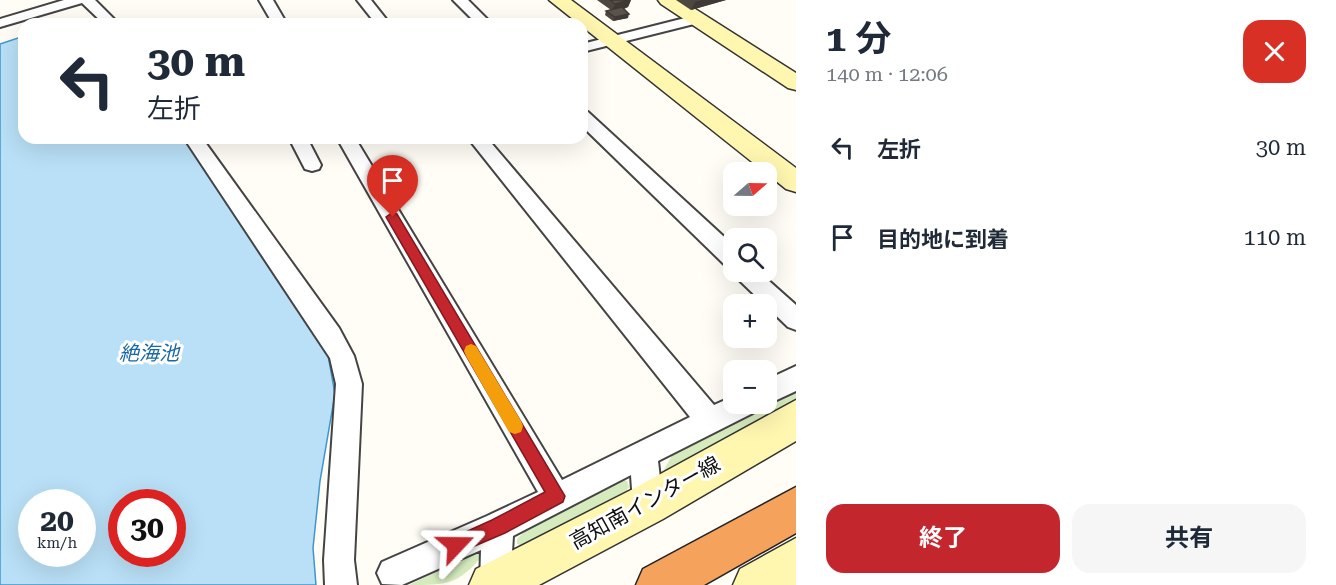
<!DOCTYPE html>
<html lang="ja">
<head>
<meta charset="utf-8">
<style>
  body { margin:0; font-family:"Roboto Serif","Noto Sans JP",serif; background:#f6f6f7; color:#1f2937; height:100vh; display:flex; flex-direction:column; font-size:22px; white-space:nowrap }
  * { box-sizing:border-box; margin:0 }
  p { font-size:20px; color:#747a83 }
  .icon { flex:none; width:33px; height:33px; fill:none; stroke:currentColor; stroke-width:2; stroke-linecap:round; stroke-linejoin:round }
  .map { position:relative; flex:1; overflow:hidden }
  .details { display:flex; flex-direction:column; background:#fff; width:540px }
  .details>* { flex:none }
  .hud { position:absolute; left:18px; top:18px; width:570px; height:126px; border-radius:18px; box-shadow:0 6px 24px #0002; background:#fff; color:#1f2937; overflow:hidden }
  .needle { width:39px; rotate:70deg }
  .tools { position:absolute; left:723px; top:162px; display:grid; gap:12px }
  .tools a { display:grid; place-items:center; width:54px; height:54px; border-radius:12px; background:#fff; box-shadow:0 6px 24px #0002; font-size:30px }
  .speed { position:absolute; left:18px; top:489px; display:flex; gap:12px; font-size:30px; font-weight:700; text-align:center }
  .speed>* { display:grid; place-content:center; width:78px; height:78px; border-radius:50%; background:#fff; box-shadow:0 6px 24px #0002; line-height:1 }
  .speed small { font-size:15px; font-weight:400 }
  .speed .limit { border:9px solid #d22; background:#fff; color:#111 }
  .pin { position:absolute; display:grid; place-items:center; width:51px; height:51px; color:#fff; margin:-62px -26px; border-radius:50% 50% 50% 0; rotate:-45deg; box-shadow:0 0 6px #0007 }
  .pin .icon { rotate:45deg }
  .me { position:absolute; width:66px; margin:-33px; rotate:67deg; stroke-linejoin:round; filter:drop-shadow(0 0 4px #0008) }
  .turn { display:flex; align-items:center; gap:21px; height:126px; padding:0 30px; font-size:27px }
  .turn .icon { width:78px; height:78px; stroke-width:2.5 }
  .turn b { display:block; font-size:42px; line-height:51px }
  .round { display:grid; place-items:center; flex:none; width:63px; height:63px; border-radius:18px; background:#f6f6f7 }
  .headline { display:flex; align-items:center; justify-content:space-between; height:102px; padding:0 30px }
  h1 { font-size:36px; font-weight:700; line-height:45px }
  .button { display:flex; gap:12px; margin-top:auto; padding:12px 30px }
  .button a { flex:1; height:69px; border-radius:18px; background:#c4262e; color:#fff; font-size:24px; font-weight:700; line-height:69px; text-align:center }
  .button a+a { background:#f6f6f7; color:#1f2937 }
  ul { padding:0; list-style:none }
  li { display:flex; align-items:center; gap:18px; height:90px; padding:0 30px }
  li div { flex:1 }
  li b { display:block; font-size:22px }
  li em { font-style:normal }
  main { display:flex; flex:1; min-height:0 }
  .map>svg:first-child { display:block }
  .green { fill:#d5ebbd }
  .water { fill:#b9e0f7; stroke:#3f96cf; stroke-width:1.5; fill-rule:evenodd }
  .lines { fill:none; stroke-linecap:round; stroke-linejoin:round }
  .street-casing { stroke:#444; stroke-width:4 }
  .secondary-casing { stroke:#333; stroke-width:3 }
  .highway-casing { stroke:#222; stroke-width:3 }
  .street { fill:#fff; fill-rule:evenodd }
  .secondary { fill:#fff6b0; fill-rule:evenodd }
  .highway { fill:#f5a25d; fill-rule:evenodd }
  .wall { fill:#4d4742 }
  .shaded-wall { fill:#3f3936 }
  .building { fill:#5a524d; stroke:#3f3936; stroke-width:1.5 }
  .route { fill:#c4262e; stroke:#7f191e; stroke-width:1.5 }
  .slow { fill:#f59e0b }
  .labels { text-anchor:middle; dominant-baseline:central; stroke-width:6; stroke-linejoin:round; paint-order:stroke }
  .water-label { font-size:20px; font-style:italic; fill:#1768a6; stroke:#fff }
  .near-street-label { font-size:21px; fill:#111; stroke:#fff }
</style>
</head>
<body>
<main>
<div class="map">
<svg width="796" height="585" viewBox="0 0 796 585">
  <rect width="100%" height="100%" fill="#fffdf5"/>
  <path class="green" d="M796 392V400L725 438 668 473 661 475 674 452Z
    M622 480 627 481 629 487 621 499 522 546 517 544V539L540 516Z
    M482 550 483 555C458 585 447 585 409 585Z"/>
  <path class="water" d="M24 36V138H184L328 355 335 394 320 481 313 548 316 585H0V44ZM32 502H82V554H32ZM122 502H172V554H122Z"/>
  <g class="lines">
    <g class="street-casing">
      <path id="street" d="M64 0H95L119 24H104L82 3 0 27V19Z
        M259 0H273L287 24H273Z
        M357 0H371L390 24H376Z
        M453 0H468L492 24H477Z
        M697 15 704 19 702 22 582 52V44Z
        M582 111 588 112 734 246V268L726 266 582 126Z
        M184 138H202L339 328 354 356 362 384 354 560 357 585H325L324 560 336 384 330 358Z
        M289 138H307L321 165 319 169 312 171 305 169Z
        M337 138H355L562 480 690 417 468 138H487L714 405 734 396V404H757L753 413 658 461 663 504 658 514 648 519 638 514 633 504 631 475 513 536 510 585H480L481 550 402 585 382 584 377 573 382 562 487 516 538 492Z
        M734 272H759L796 305V330L788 327 737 278Z
        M796 366V391L766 405 761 404H766V380Z"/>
    </g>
    <g class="secondary-casing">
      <path id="secondary" d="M549 0H571L796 168V192L786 189Z
        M658 0H681L796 73V90L788 88 661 4Z
        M796 400V441L663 519 539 585H469L476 569 633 489Z
        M796 538V585H733L740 569Z"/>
    </g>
    <g class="highway-casing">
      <path id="highway" d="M796 487V533L704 585H636L643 569Z"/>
    </g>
    <use href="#street" class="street"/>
    <use href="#secondary" class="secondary"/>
    <use href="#highway" class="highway"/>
  </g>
  <path class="wall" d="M597 0H631L628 7 624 9 628 18 613 21 605 15 606 11 611 10Z
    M676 0H726L691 10Z"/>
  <path class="shaded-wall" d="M631 0 628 7 612 11 615 4Z
    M702 0H726L691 10 695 2Z
    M629 14 628 18 613 21 615 17Z"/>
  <path class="building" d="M610 0H629L615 4Z
    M622 7 629 14 615 17 606 11Z"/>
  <path class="route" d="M393 212 397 214 565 496 563 502 505 533 456 554 450 552 447 545 450 539 492 520 545 492 386 217Z"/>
  <path class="slow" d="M471 344 476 346 521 421 523 426 521 432 515 434 509 432 466 356 464 351 466 346Z"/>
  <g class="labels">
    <g class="water-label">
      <text x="149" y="353">絶海池</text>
    </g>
    <g class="near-street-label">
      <text transform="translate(645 503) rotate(-29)">高知南インター線</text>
    </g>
  </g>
</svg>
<div class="tools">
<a><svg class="needle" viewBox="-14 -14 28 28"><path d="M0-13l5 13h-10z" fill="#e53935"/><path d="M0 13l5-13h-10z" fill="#747a83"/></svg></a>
<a><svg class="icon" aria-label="search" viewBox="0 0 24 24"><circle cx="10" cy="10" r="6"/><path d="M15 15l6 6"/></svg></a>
<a>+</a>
<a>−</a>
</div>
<div class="speed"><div>20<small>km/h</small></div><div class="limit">30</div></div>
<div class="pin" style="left:393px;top:217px;background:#d93025"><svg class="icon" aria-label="arrive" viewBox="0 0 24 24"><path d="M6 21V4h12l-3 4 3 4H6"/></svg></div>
<svg class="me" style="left:456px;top:545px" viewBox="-20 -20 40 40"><path d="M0-17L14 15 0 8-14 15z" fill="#c4262e" stroke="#fff" stroke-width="4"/></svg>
<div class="hud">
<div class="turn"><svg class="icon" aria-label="left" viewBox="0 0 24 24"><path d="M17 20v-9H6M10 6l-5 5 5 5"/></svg><div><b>30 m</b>左折</div></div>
</div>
</div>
<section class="details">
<div class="headline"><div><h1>1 分</h1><p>140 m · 12:06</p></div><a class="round" style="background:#d93025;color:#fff"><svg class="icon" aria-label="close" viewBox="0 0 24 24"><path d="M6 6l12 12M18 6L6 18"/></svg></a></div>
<ul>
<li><svg class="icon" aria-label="left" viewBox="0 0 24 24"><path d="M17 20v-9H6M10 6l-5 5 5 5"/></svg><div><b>左折</b></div><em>30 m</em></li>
<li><svg class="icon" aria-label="arrive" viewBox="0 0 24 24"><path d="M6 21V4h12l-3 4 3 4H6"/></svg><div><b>目的地に到着</b></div><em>110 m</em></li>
</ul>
<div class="button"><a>終了</a><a>共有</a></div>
</section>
</main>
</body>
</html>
